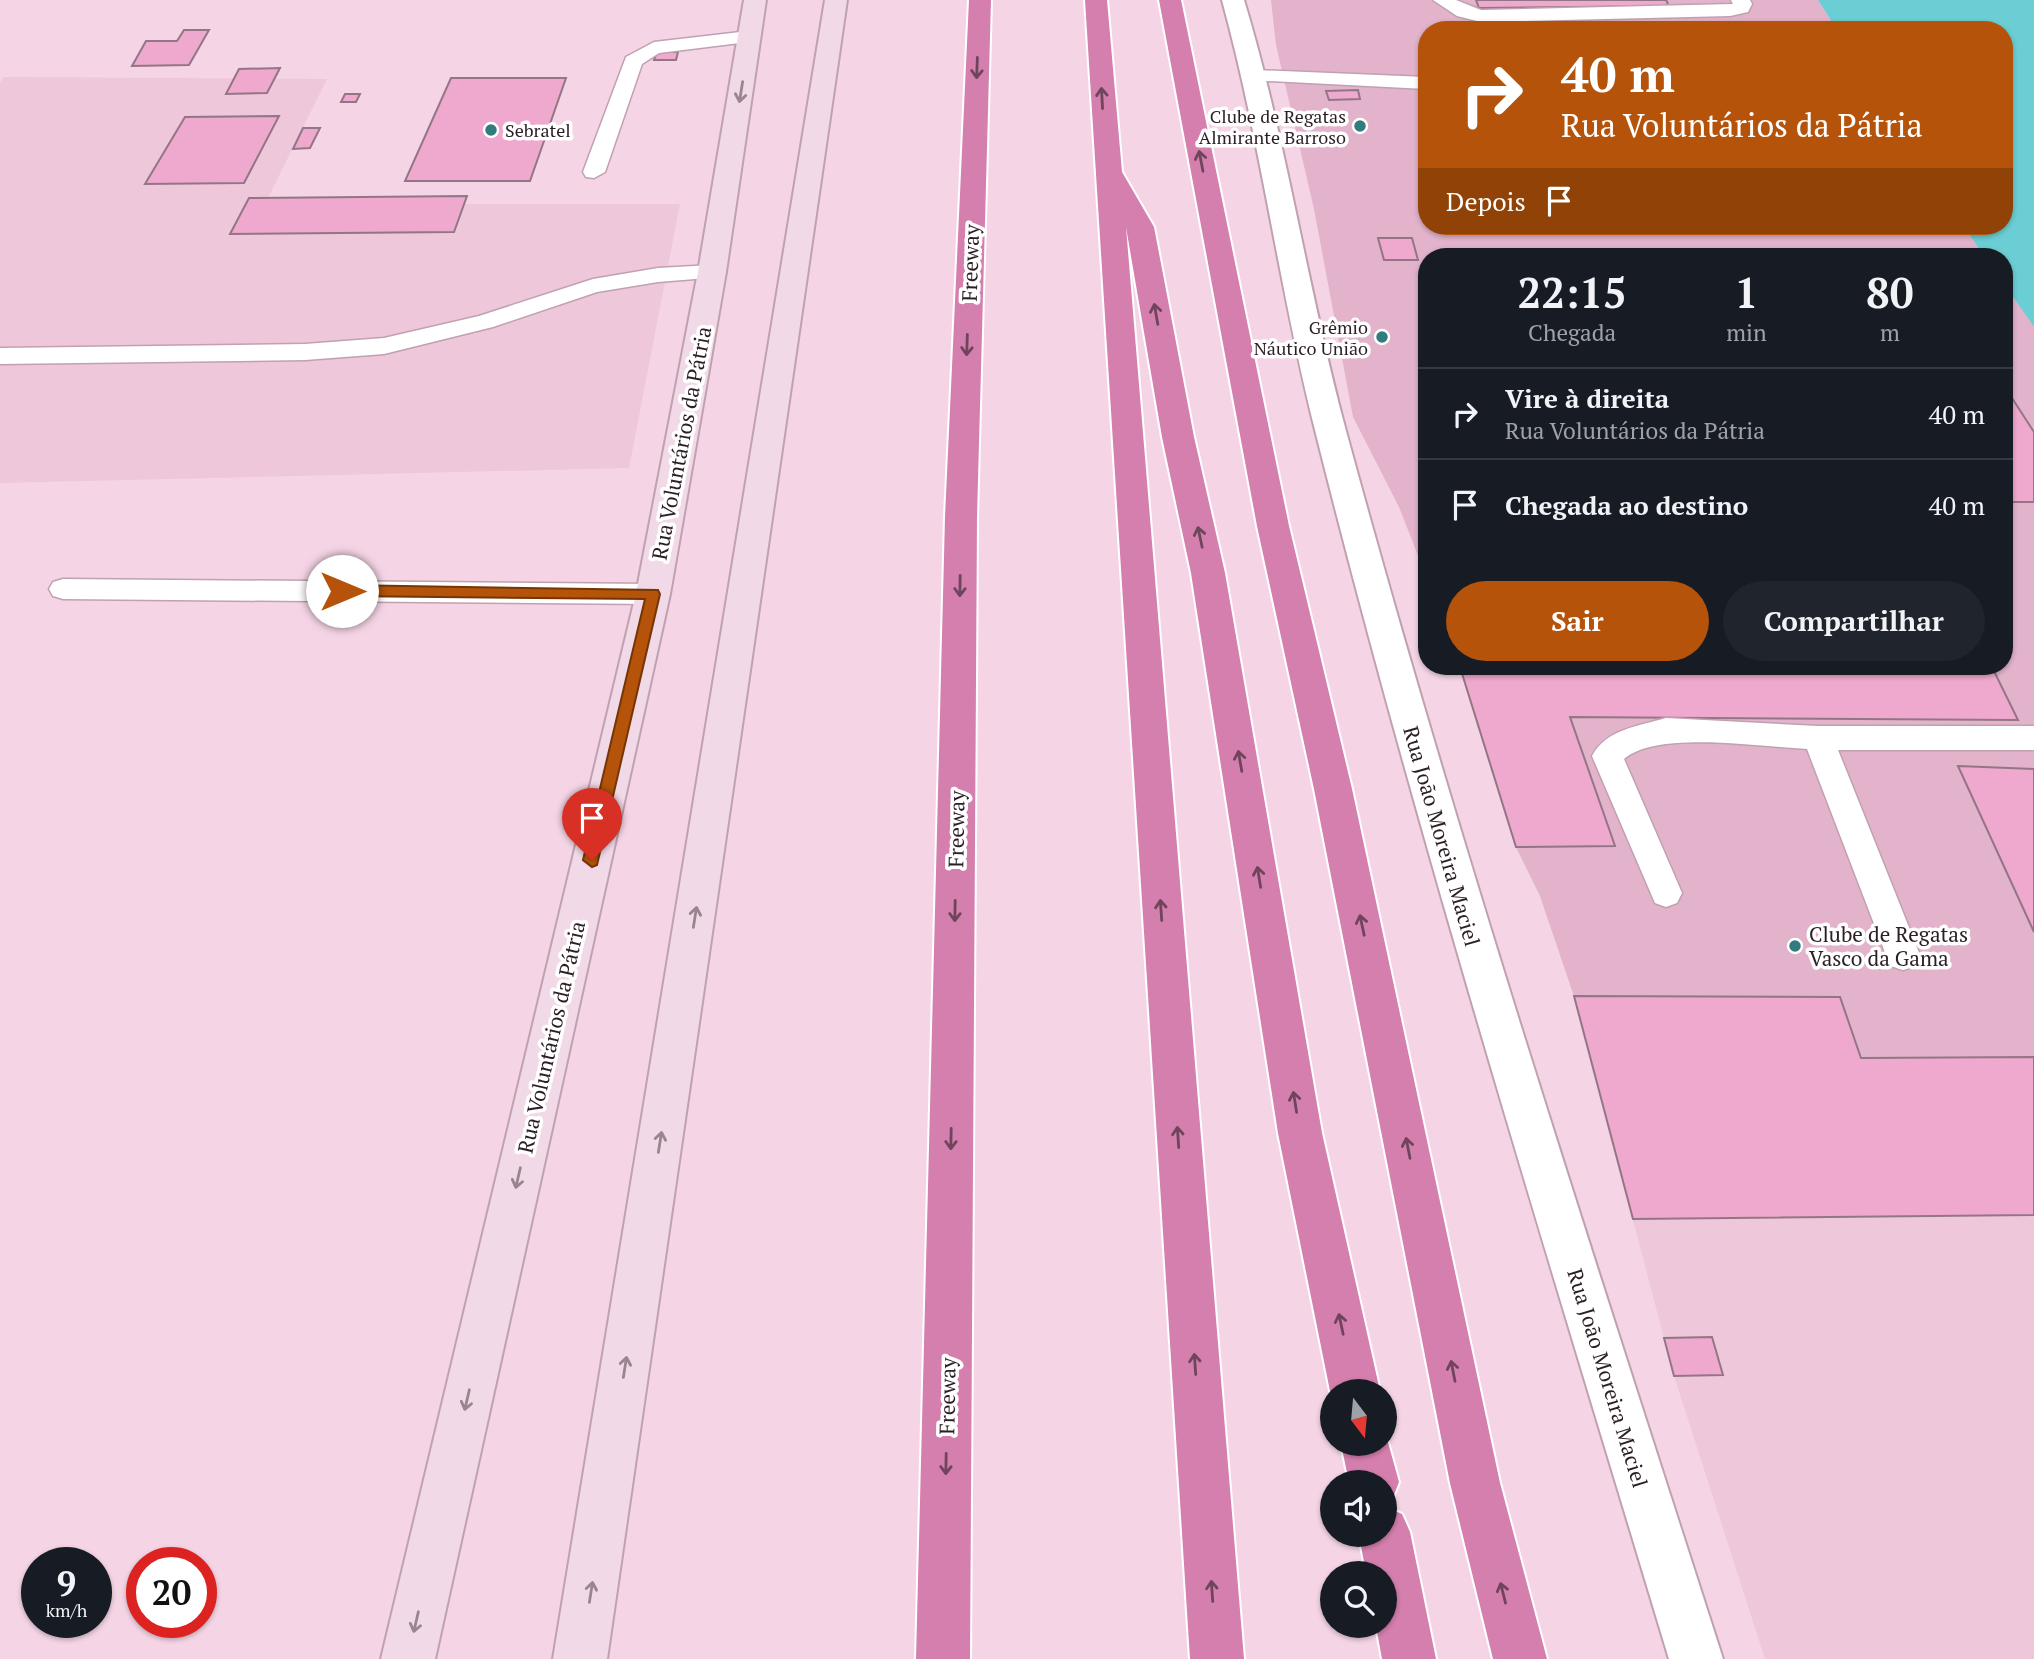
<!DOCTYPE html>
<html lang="pt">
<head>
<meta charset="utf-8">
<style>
  body { margin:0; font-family:"PT Serif",serif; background:#20242c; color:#f1f3f6; height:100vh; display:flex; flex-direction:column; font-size:26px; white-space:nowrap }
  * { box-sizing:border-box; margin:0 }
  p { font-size:23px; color:#9ea1a6 }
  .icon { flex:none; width:38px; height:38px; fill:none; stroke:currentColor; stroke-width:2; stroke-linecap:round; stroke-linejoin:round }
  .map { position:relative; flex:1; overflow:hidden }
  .sheet { position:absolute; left:1418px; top:248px; width:595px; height:427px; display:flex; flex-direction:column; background:#171b24; border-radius:28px; box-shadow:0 2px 5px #0004 }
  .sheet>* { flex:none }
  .guide { position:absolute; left:1418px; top:21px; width:595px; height:214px; border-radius:28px; box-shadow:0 2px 5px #0004; background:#b45309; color:#fff; overflow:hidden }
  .needle { width:46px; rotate:164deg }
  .fabs { position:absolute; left:1320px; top:1379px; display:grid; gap:14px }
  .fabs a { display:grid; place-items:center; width:77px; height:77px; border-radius:50%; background:#171b24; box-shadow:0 2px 5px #0004; font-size:35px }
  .speed { position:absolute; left:21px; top:1547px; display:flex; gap:14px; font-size:35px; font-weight:700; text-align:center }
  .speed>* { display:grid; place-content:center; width:91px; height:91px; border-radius:50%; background:#171b24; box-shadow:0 2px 5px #0004; line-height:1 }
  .speed small { font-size:18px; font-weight:400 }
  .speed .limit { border:10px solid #d22; background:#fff; color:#111 }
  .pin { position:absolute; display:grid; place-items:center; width:60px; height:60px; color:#fff; margin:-72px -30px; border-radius:50% 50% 50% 0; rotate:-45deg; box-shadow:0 0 7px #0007 }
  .pin .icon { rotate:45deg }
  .me { position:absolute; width:77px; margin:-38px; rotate:90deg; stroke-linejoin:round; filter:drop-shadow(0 0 5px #0008) }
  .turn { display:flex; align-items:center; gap:24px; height:147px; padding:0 28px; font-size:32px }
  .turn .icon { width:91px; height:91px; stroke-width:2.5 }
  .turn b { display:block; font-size:49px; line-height:60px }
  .then { display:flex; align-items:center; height:66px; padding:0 28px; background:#0003; gap:14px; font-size:26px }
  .eta { display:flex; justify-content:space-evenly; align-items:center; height:119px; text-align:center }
  .eta b { font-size:42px; font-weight:700; line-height:49px }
  .action { display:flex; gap:14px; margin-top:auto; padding:14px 28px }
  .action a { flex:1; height:80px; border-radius:42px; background:#b45309; color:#fff; font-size:28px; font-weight:700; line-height:80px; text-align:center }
  .action a+a { background:#20242c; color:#f1f3f6 }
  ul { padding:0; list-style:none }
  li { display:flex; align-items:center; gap:21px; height:91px; padding:0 28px; border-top:2px solid #363941 }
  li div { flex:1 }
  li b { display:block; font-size:26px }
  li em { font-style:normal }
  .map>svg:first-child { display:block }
  .built { fill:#eec7da }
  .green { fill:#e2b3ca }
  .water { fill:#6aced4 }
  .building { fill:#efa9ce; stroke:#937685; stroke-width:2 }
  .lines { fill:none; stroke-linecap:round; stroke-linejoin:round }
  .service-casing { stroke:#c0a1b0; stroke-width:3 }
  .tertiary-casing { stroke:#c0a1b0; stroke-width:4 }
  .secondary-casing { stroke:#c0a1b0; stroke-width:4 }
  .motorway-casing { stroke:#fff; stroke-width:4 }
  .service { fill:#fff; fill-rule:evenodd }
  .tertiary { fill:#fff; fill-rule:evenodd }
  .secondary { fill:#f2d9e7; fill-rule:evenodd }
  .motorway { fill:#d57fae; fill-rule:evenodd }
  .oneway { stroke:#6f455c }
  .oneway2 { stroke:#988590 }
  .route { fill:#b45309; stroke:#753606; stroke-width:2 }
  .poi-dot { fill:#327b7f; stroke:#fff; stroke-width:2.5 }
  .labels { text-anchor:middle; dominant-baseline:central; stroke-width:7; stroke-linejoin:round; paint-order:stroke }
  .far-poi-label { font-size:18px; fill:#2b1f25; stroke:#fff; text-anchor:end }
  .street-label { font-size:21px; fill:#2b1f25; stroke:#fff }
  .poi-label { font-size:21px; fill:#2b1f25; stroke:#fff; text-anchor:start }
</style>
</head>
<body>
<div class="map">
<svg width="2034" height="1659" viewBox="0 0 2034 1659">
  <rect width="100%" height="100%" fill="#f5d5e5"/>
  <path class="built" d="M4 77 327 79 265 204H680L629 468 0 483V83Z
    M2004 284 2034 327V1659H1765L1674 1376 1574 996 1540 896 1516 847 1460 667H2004Z"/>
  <path class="green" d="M1271 0H1818L1837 30H1426V226H1963L1985 257H1426V576L1399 507 1353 417 1314 209 1276 45Z
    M2004 284 2034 327V1215L1633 1219 1574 996 1540 896 1516 847 1460 667H2004Z"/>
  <path class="water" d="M1818 0H2034V327L2004 284V257H1985L1963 226H2004V30H1837Z"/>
  <path class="building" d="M1476 0H1666L1669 6 1479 8Z
    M1572 23 1800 24 1804 30H1575Z
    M184 30H209L189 65 132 66 146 41H177Z
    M657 52H678L676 60H654Z
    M280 68 267 93 226 94 239 69Z
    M451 78H566L530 181H405Z
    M1358 90 1360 99 1329 100 1326 91Z
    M345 94H360L356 102H341Z
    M279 116 244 183 145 184 185 117Z
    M303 128H320L310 148 293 149Z
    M467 196 454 232 230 234 249 198Z
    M1378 238H1412L1418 260H1384Z
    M2004 395H2010L2034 432V502H2004Z
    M1460 667H1992L2018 720 1570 717 1615 846 1516 847Z
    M1958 766 2034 769V932Z
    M1574 996 1840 997 1861 1058 2034 1057V1215L1633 1219Z
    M1712 1337 1723 1375 1674 1376 1664 1338Z"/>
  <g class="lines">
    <g class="service-casing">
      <path id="service" d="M1433 0H1456L1481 10 1733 4 1731 0H1750L1752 4 1748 12 1730 16 1481 22 1457 16Z
        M749 31 759 37 756 41 659 53 642 64 605 172 594 178 586 177 583 172 626 57 654 42Z
        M1255 70 1426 77V89L1248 80 1245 76 1248 72Z
        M712 265 720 267 723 272 720 277 658 282 597 292 493 327 384 354 305 360 0 364V348L305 344 384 338 479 316 593 279 658 268Z
        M63 579 653 584 663 587 667 594 663 601 653 604 63 599 53 596 49 589 53 582Z
        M1666 718 1818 726H2034V750H1838L1920 955 1915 966 1903 970 1891 966 1886 955 1807 749C1762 747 1657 730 1624 759L1682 893 1677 903 1666 907 1655 903 1592 756C1606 729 1639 726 1666 718Z"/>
    </g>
    <g class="tertiary-casing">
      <path id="tertiary" d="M1222 0H1244C1287 142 1307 288 1346 431 1458 844 1592 1251 1723 1659H1669C1546 1251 1419 844 1315 430 1279 288 1261 142 1222 0Z"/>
    </g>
    <g class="secondary-casing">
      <path id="secondary" d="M744 0H766L726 272 670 594 435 1659H381L636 594 698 272Z
        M825 0H847L607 1659H553Z"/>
    </g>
    <g class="motorway-casing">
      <path id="motorway" d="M969 0H991L977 517 970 1659H916L945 517Z
        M1085 0H1107L1122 172 1154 227 1194 437 1225 573 1322 1133 1380 1391H1332V1394L1330 1391 1278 1133 1191 573 1162 437 1126 227 1244 1659H1190Z
        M1159 0H1181L1289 526 1352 789 1500 1483 1547 1659H1493L1450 1483 1314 789 1257 526Z
        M1384 1428 1399 1482 1392 1500 1384 1503V1482H1349L1341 1444H1384Z
        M1384 1506 1402 1514 1410 1532 1436 1659H1382L1376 1626H1384V1573H1366L1359 1535H1384Z"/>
    </g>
    <use href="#service" class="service"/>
    <use href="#tertiary" class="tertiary"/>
    <use href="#secondary" class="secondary"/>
    <use href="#motorway" class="motorway"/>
  </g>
  <defs><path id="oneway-shaft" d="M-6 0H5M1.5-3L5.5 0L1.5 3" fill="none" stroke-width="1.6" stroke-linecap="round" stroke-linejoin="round" transform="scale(1.75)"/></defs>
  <g class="oneway">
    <use href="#oneway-shaft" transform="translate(977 68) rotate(92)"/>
    <use href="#oneway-shaft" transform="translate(1102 98) rotate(-93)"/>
    <use href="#oneway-shaft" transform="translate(1201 161) rotate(-101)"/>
    <use href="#oneway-shaft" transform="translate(1156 314) rotate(-100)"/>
    <use href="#oneway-shaft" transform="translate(967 345) rotate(92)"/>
    <use href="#oneway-shaft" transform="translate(1200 537) rotate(-102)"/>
    <use href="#oneway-shaft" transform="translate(960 586) rotate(91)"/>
    <use href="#oneway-shaft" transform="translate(1240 761) rotate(-100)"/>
    <use href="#oneway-shaft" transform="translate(1259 877) rotate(-99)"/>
    <use href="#oneway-shaft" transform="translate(1161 910) rotate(-94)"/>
    <use href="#oneway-shaft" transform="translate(955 911) rotate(91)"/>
    <use href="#oneway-shaft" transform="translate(1362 925) rotate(-102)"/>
    <use href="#oneway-shaft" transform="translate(1295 1102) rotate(-99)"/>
    <use href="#oneway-shaft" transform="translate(1178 1137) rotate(-94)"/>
    <use href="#oneway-shaft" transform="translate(951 1139) rotate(91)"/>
    <use href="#oneway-shaft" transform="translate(1408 1148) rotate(-101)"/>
    <use href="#oneway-shaft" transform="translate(1341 1324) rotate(-102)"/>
    <use href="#oneway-shaft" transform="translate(1195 1364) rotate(-94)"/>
    <use href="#oneway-shaft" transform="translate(1453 1371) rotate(-101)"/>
    <use href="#oneway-shaft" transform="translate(946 1464) rotate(91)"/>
    <use href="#oneway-shaft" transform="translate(1212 1591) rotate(-94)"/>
    <use href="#oneway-shaft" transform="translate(1503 1593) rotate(-104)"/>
  </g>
  <g class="oneway2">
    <use href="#oneway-shaft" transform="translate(741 92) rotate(99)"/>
    <use href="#oneway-shaft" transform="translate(695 917) rotate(-81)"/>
    <use href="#oneway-shaft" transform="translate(660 1142) rotate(-81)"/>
    <use href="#oneway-shaft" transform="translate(518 1178) rotate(103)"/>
    <use href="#oneway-shaft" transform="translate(625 1367) rotate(-81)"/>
    <use href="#oneway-shaft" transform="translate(467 1400) rotate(103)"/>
    <use href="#oneway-shaft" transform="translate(591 1592) rotate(-81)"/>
    <use href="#oneway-shaft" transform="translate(416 1622) rotate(103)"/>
  </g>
  <path class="route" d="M342 585 658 590 660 594 597 865 592 867 583 860 645 599 342 596 335 591Z"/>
  <g class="poi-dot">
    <circle cx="1360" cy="126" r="7"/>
    <circle cx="491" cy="130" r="7"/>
    <circle cx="1382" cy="337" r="7"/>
    <circle cx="1795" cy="946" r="7"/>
  </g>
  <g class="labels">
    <g class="far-poi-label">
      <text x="1346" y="116">Clube de Regatas<tspan x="1346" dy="21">Almirante Barroso</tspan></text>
      <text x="505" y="130" text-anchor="start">Sebratel</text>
      <text x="1368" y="327">Grêmio<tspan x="1368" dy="21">Náutico União</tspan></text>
    </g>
    <g class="street-label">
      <text transform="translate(970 263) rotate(-88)">Freeway</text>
      <text transform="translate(681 443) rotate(-79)">Rua Voluntários da Pátria</text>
      <text transform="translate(956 829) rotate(-89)">Freeway</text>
      <text transform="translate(1442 836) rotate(74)">Rua João Moreira Maciel</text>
      <text transform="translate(551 1037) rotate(-77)">Rua Voluntários da Pátria</text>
      <text transform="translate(1608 1378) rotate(73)">Rua João Moreira Maciel</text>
      <text transform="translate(947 1396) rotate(-89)">Freeway</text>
    </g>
    <g class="poi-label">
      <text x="1809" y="934">Clube de Regatas<tspan x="1809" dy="24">Vasco da Gama</tspan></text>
    </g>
  </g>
</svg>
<div class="fabs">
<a><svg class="needle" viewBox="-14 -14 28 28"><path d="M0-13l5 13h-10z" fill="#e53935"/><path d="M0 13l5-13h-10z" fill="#9ea1a6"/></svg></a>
<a><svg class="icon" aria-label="sound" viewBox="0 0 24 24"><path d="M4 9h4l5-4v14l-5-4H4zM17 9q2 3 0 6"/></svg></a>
<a><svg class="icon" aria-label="search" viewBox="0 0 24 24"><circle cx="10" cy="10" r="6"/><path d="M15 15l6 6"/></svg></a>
</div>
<div class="speed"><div>9<small>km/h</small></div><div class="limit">20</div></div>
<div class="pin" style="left:592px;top:860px;background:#d93025"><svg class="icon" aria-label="arrive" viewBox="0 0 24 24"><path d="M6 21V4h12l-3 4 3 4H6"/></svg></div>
<svg class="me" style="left:342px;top:591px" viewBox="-20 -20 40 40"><circle r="19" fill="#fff"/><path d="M0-13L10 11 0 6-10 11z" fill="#b45309"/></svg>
<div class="guide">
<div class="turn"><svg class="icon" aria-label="right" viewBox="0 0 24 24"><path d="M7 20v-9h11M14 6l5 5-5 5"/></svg><div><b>40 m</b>Rua Voluntários da Pátria</div></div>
<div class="then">Depois<svg class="icon" aria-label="arrive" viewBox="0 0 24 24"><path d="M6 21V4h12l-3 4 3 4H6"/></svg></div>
</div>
<section class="sheet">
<div class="eta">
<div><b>22:15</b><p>Chegada</p></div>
<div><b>1</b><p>min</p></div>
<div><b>80</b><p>m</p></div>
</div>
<ul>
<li><svg class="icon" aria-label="right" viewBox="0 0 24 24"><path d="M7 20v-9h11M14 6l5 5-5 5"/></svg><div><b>Vire à direita</b><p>Rua Voluntários da Pátria</p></div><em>40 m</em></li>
<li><svg class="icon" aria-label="arrive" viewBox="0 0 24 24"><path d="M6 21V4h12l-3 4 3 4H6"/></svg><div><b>Chegada ao destino</b></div><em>40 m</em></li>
</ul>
<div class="action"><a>Sair</a><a>Compartilhar</a></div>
</section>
</div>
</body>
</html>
